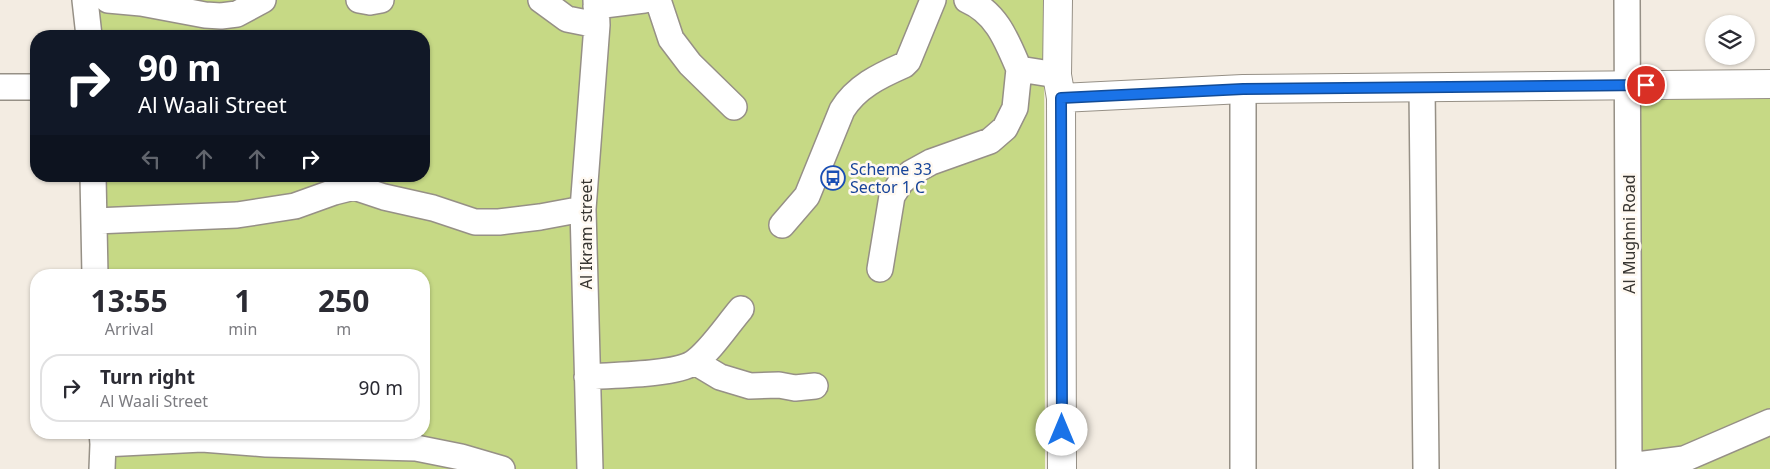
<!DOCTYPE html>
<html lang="en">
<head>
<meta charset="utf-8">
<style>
  body { margin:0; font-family:"Noto Sans",sans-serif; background:#f2f2f3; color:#2b2b33; height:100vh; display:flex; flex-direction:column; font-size:19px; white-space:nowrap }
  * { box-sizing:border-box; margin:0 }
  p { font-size:16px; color:#7c7c81 }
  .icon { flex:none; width:28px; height:28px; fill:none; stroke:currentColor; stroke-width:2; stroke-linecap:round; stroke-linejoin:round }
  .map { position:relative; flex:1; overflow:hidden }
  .details { position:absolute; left:30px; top:269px; width:400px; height:170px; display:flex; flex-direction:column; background:#fff; border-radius:20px; box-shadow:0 1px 4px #0004 }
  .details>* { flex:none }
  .hud { position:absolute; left:30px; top:30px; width:400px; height:152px; border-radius:20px; box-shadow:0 1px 4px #0004; background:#111827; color:#fff; overflow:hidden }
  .fabs { position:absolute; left:1705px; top:15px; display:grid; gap:10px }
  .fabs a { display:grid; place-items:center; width:50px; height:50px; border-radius:50%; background:#fff; box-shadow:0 1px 4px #0004; font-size:25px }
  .pin { position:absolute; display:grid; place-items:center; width:42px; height:42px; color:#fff; margin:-21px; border:2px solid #fff; border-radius:50%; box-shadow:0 1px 5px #0007 }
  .me { position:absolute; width:55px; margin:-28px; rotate:0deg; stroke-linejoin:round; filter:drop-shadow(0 0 4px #0008) }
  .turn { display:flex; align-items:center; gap:18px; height:105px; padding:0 25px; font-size:22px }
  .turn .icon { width:65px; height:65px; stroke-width:2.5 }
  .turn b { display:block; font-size:35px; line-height:42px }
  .lanes { display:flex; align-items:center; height:48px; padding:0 25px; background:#0003; justify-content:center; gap:25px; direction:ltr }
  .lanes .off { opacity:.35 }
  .eta { display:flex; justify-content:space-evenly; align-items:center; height:85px; text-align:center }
  .eta b { font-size:30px; font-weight:700; line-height:35px }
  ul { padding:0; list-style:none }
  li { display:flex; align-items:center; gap:15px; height:68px; margin:0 10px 8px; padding:0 15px; border:2px solid #e1e1e2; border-radius:20px }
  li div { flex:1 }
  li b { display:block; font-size:19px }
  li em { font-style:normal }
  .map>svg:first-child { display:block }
  .green { fill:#c6d985 }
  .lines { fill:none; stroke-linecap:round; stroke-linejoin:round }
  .minor-casing { stroke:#969086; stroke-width:28 }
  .tertiary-casing { stroke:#969086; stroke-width:30 }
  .minor { stroke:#fff; stroke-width:25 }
  .tertiary { stroke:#fff; stroke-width:28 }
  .route-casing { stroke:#114b97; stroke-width:12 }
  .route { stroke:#1a73e8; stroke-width:9 }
  .labels { text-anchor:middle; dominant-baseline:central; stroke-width:5; stroke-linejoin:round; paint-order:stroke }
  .transit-label { font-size:16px; fill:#164399; stroke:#fff9f1; text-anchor:start }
  .street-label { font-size:16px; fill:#373531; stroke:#fff9f1 }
</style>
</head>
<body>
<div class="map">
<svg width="1770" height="469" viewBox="0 0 1770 469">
  <rect width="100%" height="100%" fill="#f3ece2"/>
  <path class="green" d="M95 0H1044L1045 469H96V433L424 432V275H96L95 176H424V36H95Z
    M1770 84V469H1629L1628 85Z"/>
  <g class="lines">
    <g class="minor-casing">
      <path id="minor" d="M85 0 89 36
        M108 0 141 3 205 15 221 16 237 14 263 0
        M359 0 370 2 381 0
        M541 0 567 19 597 25
        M658 0 671 39 690 64 734 107
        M967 0C997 13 1007 41 1019 69L1057 75
        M1627 0 1629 469
        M596 6 644 0
        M0 87H36
        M1422 87 1426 469
        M93 176 95 275
        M95 221 237 215 295 206 334 192 354 187 384 197 433 208 475 222H499L540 217 583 209
        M782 225 807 196 842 110C856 87 879 76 904 65L908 61 933 0
        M880 269 892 196 901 182 911 173 931 162 990 141 1005 128 1015 108 1019 69
        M695 362 720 377 750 386 779 385 795 388 815 386
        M587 377C612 375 674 375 693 363 709 353 728 324 741 309
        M102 432 103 444 102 469
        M103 444 202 439 266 444 416 448 461 457 502 469
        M1629 466 1684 459 1770 422
        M590 469 583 209 597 25 596 0
        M1243 469V89"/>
    </g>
    <g class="tertiary-casing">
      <path id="tertiary" d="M1058 0 1057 75 1061 98 1062 469
        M1061 98 1243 89 1770 84"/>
    </g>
    <use href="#minor" class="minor"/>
    <use href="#tertiary" class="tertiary"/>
  </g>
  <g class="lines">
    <g class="route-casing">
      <path id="route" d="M1062 430 1061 98 1243 89 1646 85"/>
    </g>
    <use href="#route" class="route"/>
  </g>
  <defs>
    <g id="bus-ring" transform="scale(1.25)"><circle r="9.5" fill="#fff9f1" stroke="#1a4fb4" stroke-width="1.5"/><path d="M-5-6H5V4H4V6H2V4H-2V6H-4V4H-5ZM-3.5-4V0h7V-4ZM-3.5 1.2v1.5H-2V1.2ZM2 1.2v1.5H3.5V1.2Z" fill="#1a4fb4"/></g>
  </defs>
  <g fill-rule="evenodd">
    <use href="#bus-ring" x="833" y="178"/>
  </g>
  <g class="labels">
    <g class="transit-label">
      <text x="850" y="169">Scheme 33<tspan x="850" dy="18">Sector 1 C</tspan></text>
    </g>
    <g class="street-label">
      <text transform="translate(586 234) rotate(-90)">Al Ikram street</text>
      <text transform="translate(1629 234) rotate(-90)">Al Mughni Road</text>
    </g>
  </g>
</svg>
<div class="fabs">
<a><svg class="icon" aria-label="layers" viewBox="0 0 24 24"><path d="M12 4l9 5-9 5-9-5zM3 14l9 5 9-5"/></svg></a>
</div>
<div class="pin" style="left:1646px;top:85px;background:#d93025"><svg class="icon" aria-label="arrive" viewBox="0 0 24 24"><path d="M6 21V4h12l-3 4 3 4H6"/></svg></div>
<svg class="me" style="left:1062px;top:430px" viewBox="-20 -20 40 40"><circle r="19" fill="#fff"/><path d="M0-13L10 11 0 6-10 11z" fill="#1a73e8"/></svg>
<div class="hud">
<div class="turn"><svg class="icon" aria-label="right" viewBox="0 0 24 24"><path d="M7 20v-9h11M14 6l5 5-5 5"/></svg><div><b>90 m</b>Al Waali Street</div></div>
<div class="lanes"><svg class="icon off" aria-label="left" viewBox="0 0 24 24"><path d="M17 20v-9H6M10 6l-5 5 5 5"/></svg><svg class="icon off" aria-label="ahead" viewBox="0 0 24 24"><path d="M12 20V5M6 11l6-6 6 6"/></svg><svg class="icon off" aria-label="ahead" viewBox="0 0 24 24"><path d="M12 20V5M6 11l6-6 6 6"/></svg><svg class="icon" aria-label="right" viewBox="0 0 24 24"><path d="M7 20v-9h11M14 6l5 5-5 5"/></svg></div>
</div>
<section class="details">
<div class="eta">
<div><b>13:55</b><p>Arrival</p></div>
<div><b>1</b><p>min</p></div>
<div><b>250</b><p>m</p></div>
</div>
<ul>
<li><svg class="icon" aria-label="right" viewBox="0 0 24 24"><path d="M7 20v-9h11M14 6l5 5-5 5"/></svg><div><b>Turn right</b><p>Al Waali Street</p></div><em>90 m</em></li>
</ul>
</section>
</div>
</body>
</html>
